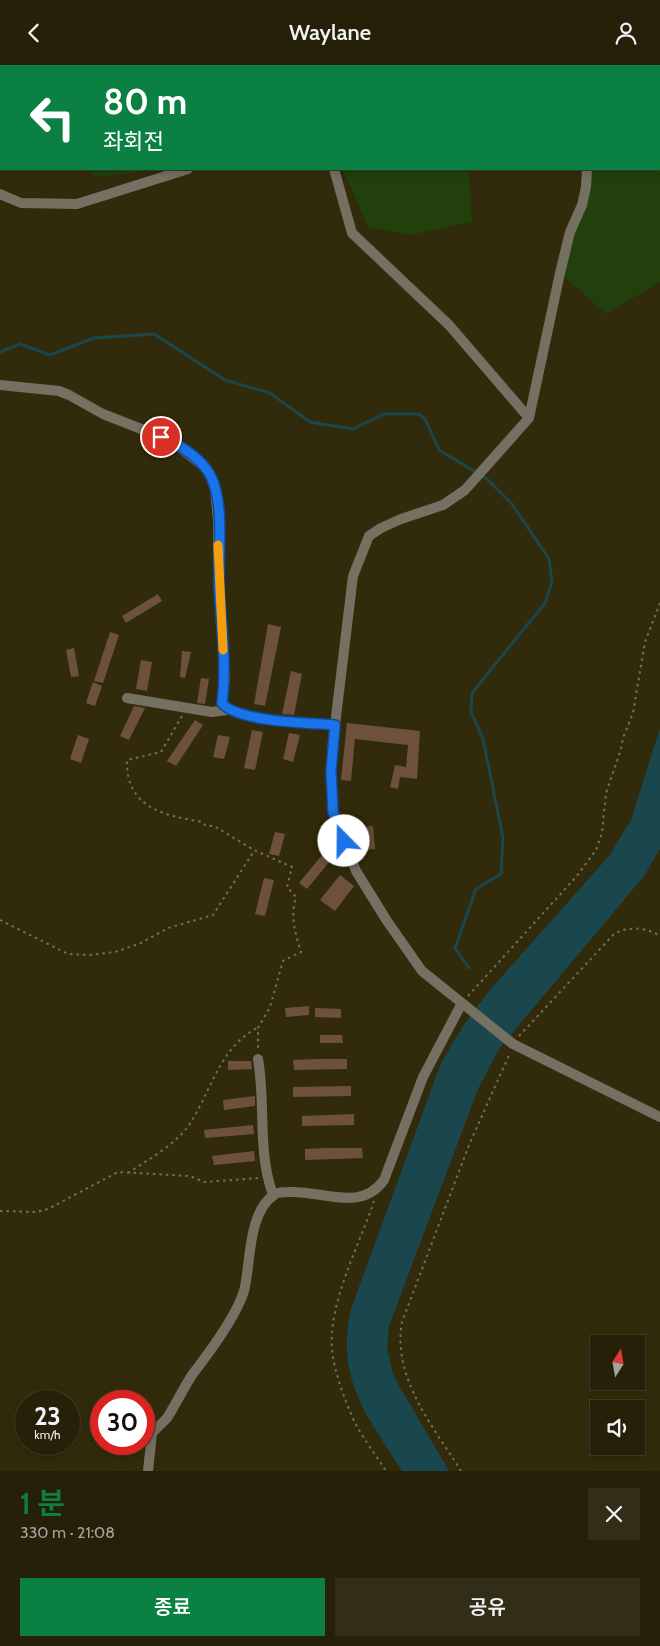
<!DOCTYPE html>
<html lang="ko">
<head>
<meta charset="utf-8">
<style>
  body { margin:0; font-family:Cabin,"Noto Sans KR",sans-serif; background:#322d16; color:#f1f3f6; height:100vh; display:flex; flex-direction:column; font-size:19px; white-space:nowrap }
  * { box-sizing:border-box; margin:0 }
  p { font-size:16px; color:#a4a39c }
  .icon { flex:none; width:28px; height:28px; fill:none; stroke:currentColor; stroke-width:2; stroke-linecap:round; stroke-linejoin:round }
  .map { position:relative; height:1406px; overflow:hidden }
  .details { display:flex; flex-direction:column; background:#262008; flex:1 }
  .details>* { flex:none }
  .guide { position:absolute; left:0px; top:0px; width:660px; height:105px; box-shadow:0 2px 8px #0003,0 0 0 1px #423e29; background:#0b8043; color:#fff; overflow:hidden }
  .needle { width:32px; rotate:11deg }
  .buttons { position:absolute; left:590px; top:1270px; display:grid; gap:10px }
  .buttons a { display:grid; place-items:center; width:55px; height:55px; border-radius:0px; background:#262008; box-shadow:0 2px 8px #0003,0 0 0 1px #423e29; font-size:25px }
  .speed { position:absolute; left:15px; top:1325px; display:flex; gap:10px; font-size:25px; font-weight:700; text-align:center }
  .speed>* { display:grid; place-content:center; width:65px; height:65px; border-radius:50%; background:#262008; box-shadow:0 2px 8px #0003,0 0 0 1px #423e29; line-height:1 }
  .speed small { font-size:12px; font-weight:400 }
  .speed .limit { border:8px solid #d22; background:#fff; color:#111 }
  .pin { position:absolute; display:grid; place-items:center; width:42px; height:42px; color:#fff; margin:-21px; border:2px solid #fff; border-radius:50%; box-shadow:0 1px 5px #0007 }
  .me { position:absolute; width:55px; margin:-28px; rotate:338deg; stroke-linejoin:round; filter:drop-shadow(0 0 4px #0008) }
  .turn { display:flex; align-items:center; gap:18px; height:105px; padding:0 20px; font-size:22px }
  .turn .icon { width:65px; height:65px; stroke-width:2.5 }
  .turn b { display:block; font-size:35px; line-height:42px }
  .round { display:grid; place-items:center; flex:none; width:52px; height:52px; border-radius:0px; background:#322d16 }
  .summary { display:flex; align-items:center; justify-content:space-between; height:85px; padding:0 20px }
  h1 { font-size:30px; font-weight:600; line-height:38px; color:#0b8043 }
  .button { display:flex; gap:10px; margin-top:auto; padding:10px 20px }
  .button a { flex:1; height:58px; border-radius:0px; background:#0b8043; color:#fff; font-size:20px; font-weight:600; line-height:58px; text-align:center }
  .button a+a { background:#322d16; color:#f1f3f6 }
  header { display:flex; justify-content:space-between; align-items:center; height:65px; padding:0 20px; background:#262008; font-size:22px; font-weight:600 }
  .map>svg:first-child { display:block }
  .green { fill:#21400b }
  .water { fill:#1a474d }
  .lines { fill:none; stroke-linecap:round; stroke-linejoin:round }
  .stream { stroke:#1a474d; stroke-width:3 }
  .building { fill:#6d513d }
  .path { stroke:#756f55; stroke-width:2; stroke-dasharray:2.5 4; stroke-linecap:butt }
  .street { stroke:#767063; stroke-width:10 }
  .route-casing { stroke:#114b97; stroke-width:12 }
  .route { stroke:#1a73e8; stroke-width:9 }
  .slow { stroke:#f59e0b; stroke-width:9 }
</style>
</head>
<body>
<header><svg class="icon" aria-label="back" viewBox="0 0 24 24"><path d="M15 5l-7 7 7 7"/></svg>Waylane<svg class="icon" aria-label="person" viewBox="0 0 24 24"><circle cx="12" cy="8" r="4"/><path d="M4 21q1-7 8-7t8 7"/></svg></header>
<div class="map">
<svg width="660" height="1406" viewBox="0 0 660 1406">
  <rect width="100%" height="100%" fill="#322b0b"/>
  <path class="green" d="M5 0H209V1H5Z
    M295 0H449V1H296Z
    M589 0H660V217L606 249 560 208 587 104H659V1Z
    M89 104H148L129 109 95 112Z
    M343 104H469L472 157 409 170 368 162Z"/>
  <path class="water" d="M660 663V784L644 811 499 984 478 1024 389 1261 387 1282 393 1310 449 1406H402C367 1350 335 1314 351 1244L441 998 463 961 488 927 609 791 631 755Z"/>
  <g class="lines">
    <path class="stream" d="M0 287 20 279 50 290 94 273 154 269 225 315 270 328 310 357 353 364 384 349H419L425 354 439 385 487 414 512 439 549 494 552 517 545 538 472 628 471 647 483 674 503 773 501 809 476 824 455 883 469 903"/>
  </g>
  <path class="building" d="M158 529 162 536 126 558 122 551Z
    M268 559 281 562 265 641 254 639Z
    M110 567 119 570 103 618 94 616Z
    M74 583 79 611 71 612 66 585Z
    M182 586 191 587 185 613 180 612Z
    M141 595 152 597 147 626 136 624Z
    M291 606 302 609 294 650 282 649Z
    M201 613 209 614 205 639 197 638Z
    M93 617 102 621 95 641 86 638Z
    M134 641 145 643 129 675 120 671Z
    M195 655 203 660 176 701 167 696Z
    M347 658 420 666 417 714 400 712 398 724 390 722 395 700 406 702 408 680 355 674 351 716 341 715Z
    M252 665 263 667 255 705 244 703Z
    M289 668 300 670 293 697 283 694Z
    M78 670 89 674 81 698 70 694Z
    M218 670 230 672 224 694 213 692Z
    M373 761 375 784 364 785 362 762Z
    M275 767 285 769 279 791 269 789Z
    M327 784 335 790 307 824 299 818Z
    M340 810 354 821 335 846 320 835Z
    M264 813 274 815 265 851 255 849Z
    M309 941V950L286 952 285 943Z
    M315 943 341 944V953L315 952Z
    M320 970H342L343 978H320Z
    M316 994H347V1004L294 1005 293 995Z
    M228 996H251L252 1004 228 1005Z
    M351 1021V1031L293 1032V1022Z
    M255 1031V1041L224 1045 223 1035Z
    M354 1049V1060L302 1061V1051Z
    M253 1060 254 1069 205 1073 204 1065Z
    M326 1083H362L363 1093 305 1095V1084Z
    M254 1086 255 1096 214 1100 212 1091Z"/>
  <g class="lines">
    <path class="path" d="M182 651 161 687 127 695C126 743 163 750 202 757L206 761H214L254 785 292 802 287 822 296 832C290 851 295 868 301 887L283 896 270 942 258 963V985
      M0 855 68 889 89 890 115 887 141 878 168 863 213 850 254 786
      M468 931 576 812 596 785 602 768 606 728 621 684 623 673 633 648 645 577 660 538
      M519 971 614 869C628 861 646 862 660 871
      M128 1108C149 1094 175 1080 189 1060 211 1027 219 983 257 963
      M374 1136C359 1181 328 1238 332 1285 334 1307 346 1338 355 1358 364 1375 376 1390 386 1406
      M0 1146 36 1147 48 1144 118 1107 190 1111 204 1117 259 1113
      M461 1406C433 1361 392 1313 402 1257L469 1080 510 988"/>
    <path class="street" d="M589 1V0
      M334 104 352 168 449 260 529 353
      M587 104 586 122 582 140 570 167 560 208 529 353 465 425 443 440 401 454 381 463 369 471 353 511 335 660 331 706 333 747 356 806 387 856 422 906 513 979 660 1052
      M0 129 21 138 77 139 188 104
      M0 320 59 326 69 330 103 349 172 376 207 404 215 424 218 455V499L225 612 222 638C236 656 310 658 335 660
      M127 633 212 647 227 645
      M258 994C266 1039 257 1086 273 1130
      M148 1406 152 1368 167 1353C176 1339 183 1324 192 1310 209 1288 236 1252 244 1226 251 1200 247 1148 274 1130 277 1127 284 1127 288 1127 323 1125 360 1148 384 1115L423 1012 462 938"/>
  </g>
  <g class="lines">
    <g class="route-casing">
      <path id="route" d="M161 372C177 378 197 391 207 405 226 431 218 489 219 521 221 560 227 599 222 638 237 657 310 658 335 660L331 706 333 747 344 776"/>
    </g>
    <use href="#route" class="route"/>
    <path class="slow" d="M218 480 223 585"/>
  </g>
</svg>
<div class="buttons">
<a><svg class="needle" viewBox="-14 -14 28 28"><path d="M0-13l5 13h-10z" fill="#e53935"/><path d="M0 13l5-13h-10z" fill="#a4a39c"/></svg></a>
<a><svg class="icon" aria-label="sound" viewBox="0 0 24 24"><path d="M4 9h4l5-4v14l-5-4H4zM17 9q2 3 0 6"/></svg></a>
</div>
<div class="speed"><div>23<small>km/h</small></div><div class="limit">30</div></div>
<div class="pin" style="left:161px;top:372px;background:#d93025"><svg class="icon" aria-label="arrive" viewBox="0 0 24 24"><path d="M6 21V4h12l-3 4 3 4H6"/></svg></div>
<svg class="me" style="left:344px;top:776px" viewBox="-20 -20 40 40"><circle r="19" fill="#fff"/><path d="M0-13L10 11 0 6-10 11z" fill="#1a73e8"/></svg>
<div class="guide">
<div class="turn"><svg class="icon" aria-label="left" viewBox="0 0 24 24"><path d="M17 20v-9H6M10 6l-5 5 5 5"/></svg><div><b>80 m</b>좌회전</div></div>
</div>
</div>
<section class="details">
<div class="summary"><div><h1>1 분</h1><p>330 m · 21:08</p></div><a class="round"><svg class="icon" aria-label="close" viewBox="0 0 24 24"><path d="M6 6l12 12M18 6L6 18"/></svg></a></div>
<div class="button"><a>종료</a><a>공유</a></div>
</section>
</body>
</html>
